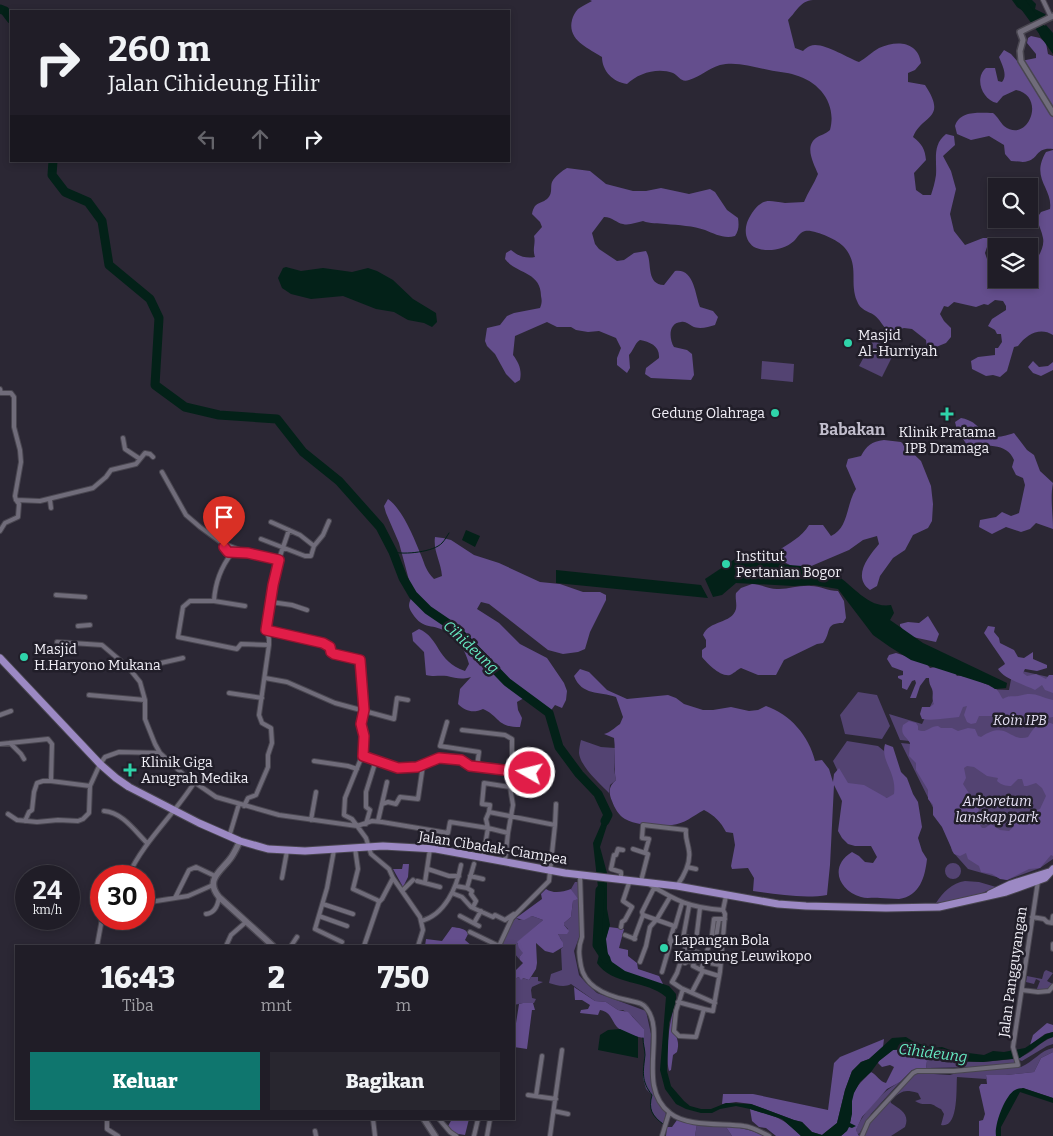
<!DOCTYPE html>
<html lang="id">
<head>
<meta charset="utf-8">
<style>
  body { margin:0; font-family:Bitter,serif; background:#28262f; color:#f1f3f6; height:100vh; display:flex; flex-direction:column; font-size:19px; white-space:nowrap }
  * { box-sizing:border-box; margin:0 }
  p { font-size:16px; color:#a2a2a7 }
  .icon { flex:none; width:28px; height:28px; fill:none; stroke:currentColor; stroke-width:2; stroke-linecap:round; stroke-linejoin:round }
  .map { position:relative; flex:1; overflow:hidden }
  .side { position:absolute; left:15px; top:945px; width:500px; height:175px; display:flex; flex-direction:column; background:#201d27; border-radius:0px; box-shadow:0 2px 8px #0003,0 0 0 1px #3d3b44 }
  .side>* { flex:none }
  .guide { position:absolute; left:10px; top:10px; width:500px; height:152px; border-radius:0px; box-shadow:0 2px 8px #0003,0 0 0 1px #3d3b44; background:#201d27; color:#f1f3f6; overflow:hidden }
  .controls { position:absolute; left:988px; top:178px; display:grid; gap:10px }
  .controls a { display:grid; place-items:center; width:50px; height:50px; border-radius:0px; background:#201d27; box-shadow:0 2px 8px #0003,0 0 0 1px #3d3b44; font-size:25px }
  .speed { position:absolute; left:15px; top:865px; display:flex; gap:10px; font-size:25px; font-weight:700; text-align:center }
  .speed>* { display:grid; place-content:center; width:65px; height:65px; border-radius:50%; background:#201d27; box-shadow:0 2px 8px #0003,0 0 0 1px #3d3b44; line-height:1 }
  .speed small { font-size:12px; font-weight:400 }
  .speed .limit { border:8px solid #d22; background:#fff; color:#111 }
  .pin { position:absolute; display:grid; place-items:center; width:42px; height:42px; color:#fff; margin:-51px -21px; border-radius:50% 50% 50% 0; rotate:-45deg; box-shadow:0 0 5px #0007 }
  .pin .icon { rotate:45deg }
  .me { position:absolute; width:55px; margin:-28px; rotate:278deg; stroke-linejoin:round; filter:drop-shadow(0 0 4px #0008) }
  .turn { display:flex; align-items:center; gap:18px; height:105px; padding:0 15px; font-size:22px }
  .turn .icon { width:65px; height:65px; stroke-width:2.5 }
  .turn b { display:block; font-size:35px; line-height:42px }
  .lanes { display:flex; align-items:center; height:48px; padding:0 15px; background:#0003; justify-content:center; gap:25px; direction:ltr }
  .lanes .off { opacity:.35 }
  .eta { display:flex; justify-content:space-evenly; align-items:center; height:85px; text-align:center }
  .eta b { font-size:30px; font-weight:800; line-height:35px }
  .action { display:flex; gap:10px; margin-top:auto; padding:10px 15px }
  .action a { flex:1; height:58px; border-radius:0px; background:#0f766e; color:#fff; font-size:20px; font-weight:800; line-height:58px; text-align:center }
  .action a+a { background:#28262f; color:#f1f3f6 }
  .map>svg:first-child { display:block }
  .green { fill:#534372 }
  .forest { fill:#644e8d; fill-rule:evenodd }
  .water { fill:#032118 }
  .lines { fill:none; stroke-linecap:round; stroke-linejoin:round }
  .stream { stroke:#032118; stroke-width:1 }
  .river { stroke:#032118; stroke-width:9 }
  .minor-casing { stroke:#494650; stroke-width:6 }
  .tertiary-casing { stroke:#494650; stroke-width:8 }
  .secondary-casing { stroke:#494650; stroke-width:8 }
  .trunk-casing { stroke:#494650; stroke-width:9 }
  .minor { stroke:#706c7a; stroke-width:4 }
  .tertiary { stroke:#706c7a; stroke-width:5 }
  .secondary { stroke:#706c7a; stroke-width:5.5 }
  .trunk { stroke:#9c89c4; stroke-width:7 }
  .route-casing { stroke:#92132f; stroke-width:12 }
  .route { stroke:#e11d48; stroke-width:9 }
  .poi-dot { fill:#2fd4aa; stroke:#211e29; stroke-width:2 }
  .labels { text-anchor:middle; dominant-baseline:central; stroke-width:5; stroke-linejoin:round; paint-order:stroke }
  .poi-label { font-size:14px; fill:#f2f0f8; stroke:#211e29; text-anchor:start }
  .park-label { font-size:14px; font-style:italic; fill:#e6e1f4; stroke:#211e29 }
  .street-label { font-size:14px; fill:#f2f0f8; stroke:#211e29 }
  .water-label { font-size:15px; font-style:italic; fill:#66ebc3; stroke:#211e29 }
  .quarter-label { font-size:16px; font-weight:bold; fill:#c1bdcc; stroke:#211e29 }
</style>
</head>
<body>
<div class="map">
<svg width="1053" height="1136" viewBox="0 0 1053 1136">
  <rect width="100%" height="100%" fill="#2b2734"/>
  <path class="green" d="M873 340 895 351 882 377 859 366Z
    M762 361 794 364 793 382 761 379Z
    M1013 669 1053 678V756L900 740 889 714 922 724 945 675 983 689 1009 690Z
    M858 692 877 695 890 726 882 739 845 734 840 715Z
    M581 740 601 747 615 748 614 769 616 780 610 785 609 793C600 784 580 766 579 753 579 749 580 744 581 740Z
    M847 741 878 746 895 760 901 801 846 789 833 761Z
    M901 743 1053 758V859L1040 868 1007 880 968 869 952 851 950 842Z
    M945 871a8 8 0 1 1 16 0a8 8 0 1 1-16 0Z
    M965 881 979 882 996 887 973 897 936 903C943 892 952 883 965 881Z
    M575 882H579L580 935 574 951 579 975 586 983 597 993 646 1011 651 1034 650 1067 655 1092 666 1114 663 1124C652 1115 648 1109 652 1095L646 1089 643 1078 645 1052 643 1041 644 1029 632 1016 623 1010H618L606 1002 595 1001 571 984C564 988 556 985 549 983L551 974 562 970 561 949 563 947 561 939 558 935 559 933 564 934 568 929 564 925V923L571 917 573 901 577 899 571 889Z
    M532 916 543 920 517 943 524 953 520 956V960L514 953V946H507L502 943 513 921 516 918 519 920Z
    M1046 970 1053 973 1047 981 1053 984 1051 989 1036 991 1040 981 1036 979 1034 984 1026 982 1027 976 1042 979 1044 972Z
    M519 977 529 980 531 977H538V981L543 982 532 987 531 990 532 998 536 999 534 1003H523L514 1005V979Z
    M1053 1037V1044L1047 1046 1022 1061 1019 1060 1018 1058C1032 1054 1040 1041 1053 1037Z
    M1053 1048V1052L1041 1058 1034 1072 1006 1075H986V1079L957 1077C956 1088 959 1129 941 1125L944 1114 941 1109C937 1108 934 1104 930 1104 924 1104 921 1105 915 1101L921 1099 918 1093C903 1089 903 1091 890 1100L891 1103C901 1110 910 1114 905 1127L891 1136H864L871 1121 912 1076 918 1073 950 1075 963 1071 1021 1067C1033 1062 1041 1050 1053 1048Z
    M924 1054 945 1061H952L983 1062 1014 1059 1015 1062 1014 1064 974 1067 929 1068H926L927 1061Z
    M900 1082 871 1114 859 1134 857 1133 856 1130C863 1112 882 1091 900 1082Z
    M697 1124 726 1127 732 1136H695Z"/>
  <path class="forest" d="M590 0H813C800 1 797 11 788 20L795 48 803 51C805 49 807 47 810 46 822 41 847 58 859 62 866 58 872 52 879 48 896 40 918 41 921 63L915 70 908 73V82L925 85C948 120 922 114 913 137 922 144 925 149 926 160L914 173 916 190 923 195H931C933 189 935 182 936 175 937 160 932 145 946 134L954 136 955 145 943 156 951 171 956 189 950 214 954 231 965 245 983 238H990L985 253 994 280C1006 282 1016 279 1029 279V267L1033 266C1037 258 1045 248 1043 238 1042 231 1038 225 1037 218L1041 212 1050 209C1053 188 1030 179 1046 152L1053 150V335C1040 327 1027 334 1018 346L1014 347 1007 371 1000 377 993 375 986 376 972 369 971 361 978 357 995 355V348H998L1002 342 1001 334H997L995 330 988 326 992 319 1006 310V306L1003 301 995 300 988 305 984 304 976 307 954 302 948 307 944 306 940 314 944 321 951 328V337L946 343 931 349 927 348 926 340 912 329 904 328 889 332C883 327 880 319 874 315 868 311 860 310 857 301 849 282 860 265 844 247 838 240 814 229 805 231 799 233 798 237 794 241 784 250 766 253 754 247 747 242 745 235 746 227 747 221 749 218 752 213 763 197 769 201 785 203 791 203 798 202 804 202 808 192 814 184 818 174 814 164 804 147 816 138 820 135 826 134 830 130 837 104 820 82 795 75 787 72 778 72 769 70 753 67 736 61 720 65 709 68 700 77 689 80 681 83 679 76 673 73 658 67 638 73 627 84 613 82 602 71 602 57 588 48 567 40 572 20 573 16 575 12 578 9 582 6 587 4 592 1Z
    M1031 36 1040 38 1046 43 1048 54 1053 56V149C1036 147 1039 158 1028 161 1023 163 1017 161 1011 161L1005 154 1004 145 989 136 971 140 957 134 955 126C960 110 980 113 993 113 998 117 1000 122 1004 126 1028 145 1047 96 1016 90L1003 96 997 103C982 100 974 78 986 68H995L998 81 1002 82C1008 75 1002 65 999 57L1004 50 1011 54 1019 63 1021 61 1036 58V54L1027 43 1028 38Z
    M567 168 590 171 606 184 633 191H646L661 188 689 194 710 189 715 192 727 210 738 218C739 225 739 230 735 236 724 239 715 234 705 230 694 226 678 225 666 224 658 223 650 224 643 221 637 222 629 226 623 224 616 223 613 217 604 217L592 233 595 244 599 249 617 261 624 260 634 253 646 251C653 262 645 284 664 285L675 271C694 268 695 294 700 307L713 311 718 317 715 325C708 327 699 330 692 326 688 324 686 321 681 322 668 323 669 339 674 347L687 350 692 354 694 375 691 380 651 378 645 374 646 368 659 358C660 346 650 342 640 340 634 344 634 350 629 355L630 368 627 373 617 365V358L621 348 616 338 599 331 588 332 576 330 571 327H557L547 322 515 336 513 355C519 363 522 370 520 380L515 383 506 374 495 354 487 346 485 341 487 328 500 325 507 316 514 313 540 308C542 303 542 301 541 296 541 271 516 274 505 259L506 253 511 250C518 256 526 259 535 257 532 249 536 243 534 236L542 227 540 222 532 214C535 200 541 205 548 198 553 193 550 187 552 182 555 176 562 171 567 168Z
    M1033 361 1039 367 1048 366 1053 362V370L1041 376 1033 373 1028 367Z
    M961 418C988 423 976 446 1014 433L1027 450 1034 455 1040 471 1053 483C1050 498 1053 514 1053 529L1036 523 1030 529 1021 532 1006 527 992 534 979 527 980 520 996 517 1002 512 1011 516 1019 513 1025 485 1023 478 1016 475 1012 467 1014 460C1007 442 984 446 967 445L957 430 955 422Z
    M884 440 901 442 921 461 931 486 933 504 932 521 928 528 913 535 905 550 893 558 880 576 877 586 870 590C852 577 868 557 879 544L877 536 863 540 849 550 809 567H794L778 559V551C789 543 802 537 809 525H823L831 536C849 528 846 504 856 489L846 466 848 459 861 456C867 445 871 442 884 440Z
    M388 499C403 510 414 538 421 555 425 565 426 571 434 579L442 576C441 562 433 551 435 537L443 538 451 540 474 555 499 563 540 582 560 584 583 592H600L606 595V600L590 632 585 649 578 652 563 654 548 650 489 604 481 602 477 609 499 623 520 644 547 658 564 683 567 691 566 700 562 708 555 705 549 713 539 704 524 698 517 702 518 710 522 718 520 727C496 727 501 717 483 709 474 713 466 712 458 704L460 689 471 677C461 680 456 678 447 676 439 675 434 677 426 675L424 652 413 641 412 633 419 629C440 638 436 661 465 671L469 664C465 650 460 641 448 633 433 622 424 632 412 613 407 606 409 602 413 595L399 543 386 513 384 506Z
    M752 584C762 584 770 590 779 589 790 589 800 585 811 586 820 586 828 591 838 591L844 601 846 618 843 623C824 623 832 632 823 643L817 644 784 660 776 675H758L741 668C737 670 733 674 730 675 720 677 707 663 702 657V650L706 647V640L703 635C709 620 732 624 736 609 737 603 735 598 736 593L741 588Z
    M928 616 939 634 936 642 908 636 900 626V624L908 622 919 623Z
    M988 626 995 627 994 632 999 638 1000 643 1014 650 1018 657 1024 658 1033 652V659L1047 665V668L1037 671 1025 669 1023 673 1027 676 1036 674 1046 679 1049 675H1053V693L1045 690 1042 685 1035 690C1025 685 1004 679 998 669L1005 664 1004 662 984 633Z
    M896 653 925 662 930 668 935 667 955 673 957 676C964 674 989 685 996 689 999 691 1001 697 1003 699 1009 695 1012 697 1018 696 1035 691 1037 696 1053 700V717L1047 718 1038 713C1035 713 1032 714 1029 715 1019 718 1017 711 1011 724L1002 726 992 722V720L995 717 993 716H979L976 723 971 724 967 722 964 715 967 706 963 707 959 717C948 718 933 721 922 719L920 714 922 707H930L934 704C931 698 934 694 932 689 930 685 929 683 929 678H926L920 686 916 698H910L916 683 915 680 912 681 907 690 902 688V680L898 678V676L903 675V671L892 667 887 659 889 655Z
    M580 669 589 672 607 690 627 699 668 695 676 698 684 704 703 710H713L731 707 749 711 758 710 766 706C790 714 809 736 815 761L822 760 829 769 833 782 834 774 839 768 848 783 864 785 887 798 894 794C897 772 880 761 885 744L893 747 901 772 907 778 913 794 918 802 922 827 918 838 922 851 927 859C925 877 920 896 899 899 892 899 886 898 880 898 873 897 867 899 861 897 838 890 829 866 852 852L859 856 865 862 873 863 877 857 871 846H855L848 844 842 838 838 831 842 801 834 785 830 865 827 895C804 899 775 894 753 891L754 878 748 868 732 869 731 866 735 845 733 833 726 832C721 822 714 815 704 810 693 816 684 824 672 825 658 826 638 826 625 819 619 816 614 807 612 801 608 792 609 786 616 780 613 766 616 752 614 738L604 734C611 732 614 728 620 724L623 717 616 697C599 691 582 696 574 676Z
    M909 721 916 723 918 726V730C926 734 930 726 938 726L941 728H952L958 731 968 728 975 729 978 736 981 737C1007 719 1010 743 1028 737 1034 727 1040 719 1053 724V856L1051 855 1040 868 1029 869 1007 880 1000 879 992 874 981 872 979 866 968 859 966 853 960 856 954 854 942 827 933 815V805L928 799V790L916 770V763L909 756 910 743C906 736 900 735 903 725ZM967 766 974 767 987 776 998 778 997 781C1001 785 1006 786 1011 786L1018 779H1022L1024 786H1027L1036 783 1042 788 1046 796 1040 809 1024 815 1014 814 1008 817 1014 822V826L1009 831 1000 830 991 824 985 828H982L976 819 979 809 963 784 966 778 964 768Z
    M403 864H409L408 877 403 887 393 869H402Z
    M546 889C554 894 562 892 571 889L578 899 573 901 571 917 564 923V925L569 931 567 934H558L563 943V947L553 953 545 951 536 943 537 963 536 969 529 980 523 978 521 980 519 977 514 979V972L523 963 520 960V956L523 953 519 948 517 942 543 920 532 916 524 920 516 918 542 899 541 894Z
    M452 927C458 928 466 928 468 934L465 940 472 946H425L426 939 442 941Z
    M609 927 624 929 619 948 628 950V956L637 963 638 969 659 976 663 984 659 985 613 968 604 945Z
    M574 987 595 1001 606 1002 618 1010 628 1012 644 1029V1038C637 1037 623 1033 617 1027 611 1020 611 1012 600 1010L598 1015 580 1013 581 1010 588 1009 590 1005 582 1000H575Z
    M523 1003H533L535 1010H532L527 1049 514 1047V1036L519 1004Z
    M676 1004H677C679 1014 674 1025 676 1035 678 1042 679 1044 677 1052L673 1055 671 1070 669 1071C665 1057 669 1017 676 1004Z
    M1047 1023 1053 1025V1032L1045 1034 1030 1045 1033 1035Z
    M884 1039 883 1047 869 1059 861 1062 852 1071 845 1090 837 1123 822 1135 812 1132 802 1122 794 1120 751 1104 736 1102 722 1104 723 1094H753L828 1110 834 1063 840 1057Z
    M905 1049 924 1054 927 1061 926 1068 912 1070 900 1082 887 1089 862 1117 856 1130 859 1136H841C857 1123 848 1110 853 1094 857 1085 864 1079 871 1072 877 1075 880 1082 886 1083L894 1067 890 1065 882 1067 878 1063 879 1061 893 1050Z
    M1053 1052V1098L1023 1088 1018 1089 996 1132V1136H979V1121L983 1120 985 1114 979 1087 981 1084H987L986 1075H1006L1034 1072 1041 1058Z
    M750 1109C773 1116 784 1117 801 1136H776L766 1128 759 1127 752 1121Z
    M452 1119H469L465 1135 452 1133 447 1128Z
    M677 1120 697 1124 695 1136H666L667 1127H672Z
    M726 1127C740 1127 752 1130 764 1136H732Z"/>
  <path class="water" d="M1012 0H1032L1036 4 1035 9 1045 14 1047 18 1034 23 1026 13 1017 7Z
    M1046 25 1053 33V54L1040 36 1038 30Z
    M286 267 301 271 323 268 352 272 368 268 377 271 393 280 413 299 436 313 437 322 432 327 424 323 408 320 394 312 376 309 343 296 311 299 291 294 282 288 278 278 283 268Z
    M466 530 480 536 475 547 462 540Z
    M741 555C756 556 769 561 783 564 800 567 816 565 832 573 852 582 866 609 891 605L894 613 890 620 923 643 1007 683 1006 688 995 689 989 685 911 660 890 647 873 635 838 589 814 585 793 586 736 583 722 595 713 597 705 579Z
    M556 570 701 585 708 598 556 583Z
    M609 811 610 816 600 847 607 873V909L610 925 606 939 608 955 612 962 625 971 669 986 676 994V1002L669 1023 667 1071 671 1086 684 1101 690 1106 701 1109H711L726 1103 751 1104 794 1120 802 1122 812 1132 822 1135 837 1123 845 1090 852 1071 861 1062 869 1059 892 1038 906 1037 914 1042 933 1048 942 1047 953 1051 984 1055 993 1051 1004 1052 1025 1048 1046 1034 1053 1032V1037L1047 1039 1020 1058 983 1062 945 1061 905 1049 893 1050 879 1061 871 1072 860 1082 854 1093 852 1101V1114L850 1123 856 1126 852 1128 849 1127 847 1131 841 1136H801L782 1119 750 1109 736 1106 720 1109 712 1113H701L686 1109 676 1104 665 1089 660 1070 666 997C647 980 611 985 597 963L601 947 602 911 599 896 593 843 603 820 604 812Z
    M620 1029 638 1037V1058L598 1050 600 1035 608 1030Z
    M1023 1088 1053 1098V1103L1020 1092 1001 1127V1136H996C994 1125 1005 1095 1015 1090 1018 1088 1021 1089 1023 1088Z"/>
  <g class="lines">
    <path class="stream" d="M393 552C404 555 434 552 442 543 445 540 447 536 449 533
      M643 1038C643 1044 645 1050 645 1055 643 1072 641 1081 652 1095 648 1109 652 1116 663 1124"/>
    <path class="river" d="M1020 0 1053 45
      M0 9 5 11 11 19
      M53 161 52 175 65 192 88 202 102 221 109 265 150 299 159 318 155 385 185 407 219 415 277 419 303 452 339 481 380 527 393 552 403 578 413 595 428 610 456 629 507 682 549 713 559 747 579 774 598 794 608 815 605 821
      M600 890 597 945 606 959"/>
    <g class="minor-casing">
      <path id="minor" d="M1043 0 1051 17
        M0 389 1 393H11L14 397V427L20 450 21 462 15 496 16 500
        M123 438 125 449 140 459
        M162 472 186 515 200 527 222 543 228 552 248 553 279 559
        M50 500 51 508
        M271 522 300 535 314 546
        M0 531 5 523 18 517 19 504 16 500 40 501 93 488 106 477 111 470 136 464 145 453 150 454 153 457
        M261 539 305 556H311L314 546 323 535 329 521
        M222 543 245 552
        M56 595 85 597
        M214 601C215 584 221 567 232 553
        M271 602 292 605 307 610
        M245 606 214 601H190L183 607 178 637 237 649 241 644 269 645
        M78 626 90 625
        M266 630 323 643 330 647 331 652 334 653 360 660 364 710 361 726 364 736V751L345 798 344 815 352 819 366 838 371 854 389 869 393 878 420 917 423 930 418 946
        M57 642 102 645 128 667 140 682 145 700V719L155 744 160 753 184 775 216 797 279 815 357 826 372 821 382 822 448 833 450 822 488 828 508 833 505 861
        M130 670 183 658
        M265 678 287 682 335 703 394 719 397 698 408 700
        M229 693 262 698
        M89 695 145 700
        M0 715 11 711
        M447 722 440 746 479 752 477 766
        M462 730 505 735 512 739V764L510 787 513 805 508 833
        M10 743 21 754 24 759
        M0 744 48 739 52 744 51 781 90 786
        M363 757 398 768 417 767 427 764 437 758H442L461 760 470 766 530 773
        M314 761 348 766 357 769
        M382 804 388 802 396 804 400 797 418 799 423 765
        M244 806 248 798 256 795 268 767V755L272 743 271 728 262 723 259 715 269 645V639L266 628 267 621 279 559 289 530
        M104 811C122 812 135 831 147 843
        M489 812 490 805 482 804 484 783 510 787
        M8 814 17 820 37 822 58 820 78 821 83 819 89 813 90 786 100 764 105 757 119 752 160 753
        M311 820 316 792
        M25 821 29 812 32 810 34 792 37 783 43 781H51
        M378 821 387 782
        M366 824 370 810 366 807V792L376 760
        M555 825 556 804
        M229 837 239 804
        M355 848 358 869 353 889 377 900 379 902
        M633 849 645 853
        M334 850 327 888 315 929 342 942
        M687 867 696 869
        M428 869 449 876H459
        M580 875 582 937C578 948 579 955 581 966 585 988 608 996 627 1000 634 1002 643 1002 647 1009 666 1033 636 1087 670 1113 687 1127 723 1123 744 1126 753 1127 761 1132 769 1136
        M128 876C144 841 173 816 194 783
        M470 876 483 879
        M282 878 287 851
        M621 879V872L611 869 614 855H616L618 849 623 850
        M417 881 440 887
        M641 881 648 854 645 853 649 839 642 838 643 825 686 830C685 838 688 843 689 851 691 864 684 876 677 886
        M425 882 430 849
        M649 884C676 901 691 908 723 910L726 896
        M456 886 467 888 472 891 471 894 476 901 473 907
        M467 888 474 864
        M402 891 413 880
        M452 893 462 897 471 907 493 917 495 915 505 920 514 914
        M175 898 189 870 196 867 215 876
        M144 901 150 902 188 896 213 885
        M323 904 353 914
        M700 908 696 941 710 942
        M206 914C215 913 218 905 219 897
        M643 915 674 926 670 940 672 941
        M319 916 347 926
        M460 916 479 926
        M1032 917 1044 919 1047 922 1052 923 1053 916
        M421 921C445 915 457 887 461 865
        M474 923 481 911
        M621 927 622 922 625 920 632 907 623 901 630 880
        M675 927 682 903
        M470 932 499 946 512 918 549 881 555 825 489 812 486 819 488 828 483 857
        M625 935 635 939
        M683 936 696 939
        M634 939 643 915 642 912 654 888
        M711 943 714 919H719
        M682 944 689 906
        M715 944 719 919H725
        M1053 944V949
        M97 946 102 919
        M226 946 231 935 246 922
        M291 946 297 937
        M364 946 379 902 382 899 393 878
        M690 949 706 956
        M682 961 685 963 688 961 694 963 693 966 703 971 719 976
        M640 962 646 946 650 927 657 919 670 897
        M694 963 695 960 720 965
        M701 970 710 942 722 945
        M662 972 671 941 686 945 677 973 672 982 681 988 715 1003
        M683 989 676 1011 674 1031 679 1036 696 1037 704 1009 713 1011 720 972 725 914 723 910
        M1022 990 1038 992 1049 991 1053 986
        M692 992 703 971
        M678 1002 704 1009
        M528 1095 556 1099
        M536 1096 542 1056
        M554 1111 568 1114
        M107 1119V1129L118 1136
        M373 1119 375 1136
        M439 1119 450 1132 456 1136
        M315 1131 316 1136
        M474 1136 478 1119
        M487 1136 490 1119
        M550 1136 562 1050
        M662 1136 669 1113
        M862 1136 868 1122 913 1073 917 1071H954L1018 1065 1013 1047 1038 881"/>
    </g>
    <g class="tertiary-casing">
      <path id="tertiary" d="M1053 16 1020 32 1023 40 1020 51 1021 61 1053 113"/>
    </g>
    <g class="secondary-casing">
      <path id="secondary" d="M240 841C237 847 234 854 230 859 220 872 205 880 219 897L273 946
        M424 1119 435 1136"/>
    </g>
    <g class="trunk-casing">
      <path id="trunk" d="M0 658 100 764 116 778 129 787 199 823 240 841 268 849 305 851 383 846 436 849 565 873 677 886 778 904 806 906 886 908 939 907 1006 892 1045 878 1053 869
        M990 894 1011 884 1049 872"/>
    </g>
    <use href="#minor" class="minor"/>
    <use href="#tertiary" class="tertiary"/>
    <use href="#secondary" class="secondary"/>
    <use href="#trunk" class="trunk"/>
  </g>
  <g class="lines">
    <g class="route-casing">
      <path id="route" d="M224 547 228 552 248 553 279 560 273 585 266 630 323 643 330 647 331 652 334 654 360 660 364 710 361 724 364 736 363 756 398 768 417 767 439 758 461 760 470 766 530 773"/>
    </g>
    <use href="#route" class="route"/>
  </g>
  <g class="poi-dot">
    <circle cx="848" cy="343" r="5"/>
    <circle cx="775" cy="413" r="5"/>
    <path d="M944.5 406.5h5v5h5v5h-5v5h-5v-5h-5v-5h5z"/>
    <circle cx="726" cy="564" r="5"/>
    <circle cx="24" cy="657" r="5"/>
    <path d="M127.5 762.5h5v5h5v5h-5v5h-5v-5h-5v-5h5z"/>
    <circle cx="664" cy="948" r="5"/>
  </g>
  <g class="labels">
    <g class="poi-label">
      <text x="858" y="335">Masjid<tspan x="858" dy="16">Al-Hurriyah</tspan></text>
      <text x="765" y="413" text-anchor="end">Gedung Olahraga</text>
      <text x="947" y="432" text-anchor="middle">Klinik Pratama<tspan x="947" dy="16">IPB Dramaga</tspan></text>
      <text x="736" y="556">Institut<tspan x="736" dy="16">Pertanian Bogor</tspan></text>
      <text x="34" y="649">Masjid<tspan x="34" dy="16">H.Haryono Mukana</tspan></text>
      <text x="141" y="762">Klinik Giga<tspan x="141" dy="16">Anugrah Medika</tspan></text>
      <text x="674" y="940">Lapangan Bola<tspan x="674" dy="16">Kampung Leuwikopo</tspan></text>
    </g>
    <g class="park-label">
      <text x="1020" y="720">Koin IPB</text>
      <text x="997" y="801">Arboretum<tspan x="997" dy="16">lanskap park</tspan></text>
    </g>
    <g class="street-label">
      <text transform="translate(493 848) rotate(9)">Jalan Cibadak-Ciampea</text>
      <text transform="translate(1013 972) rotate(-82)">Jalan Pangguyangan</text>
    </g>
    <g class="water-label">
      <text transform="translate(471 647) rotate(43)">Cihideung</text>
      <text transform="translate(933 1053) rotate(7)">Cihideung</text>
    </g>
    <g class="quarter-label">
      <text x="852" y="429">Babakan</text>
    </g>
  </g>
</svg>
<div class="controls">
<a><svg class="icon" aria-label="search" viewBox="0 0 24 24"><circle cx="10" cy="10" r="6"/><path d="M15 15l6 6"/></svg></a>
<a><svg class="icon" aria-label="layers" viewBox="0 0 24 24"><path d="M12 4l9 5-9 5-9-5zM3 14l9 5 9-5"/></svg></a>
</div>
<div class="speed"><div>24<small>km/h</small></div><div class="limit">30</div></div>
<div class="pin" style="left:224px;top:547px;background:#d93025"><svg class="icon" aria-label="arrive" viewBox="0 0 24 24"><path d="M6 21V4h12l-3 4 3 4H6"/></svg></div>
<svg class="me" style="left:530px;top:773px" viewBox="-20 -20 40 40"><circle r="17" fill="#e11d48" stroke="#fff" stroke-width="3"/><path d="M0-11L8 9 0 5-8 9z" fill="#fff"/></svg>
<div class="guide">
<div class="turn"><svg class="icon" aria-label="right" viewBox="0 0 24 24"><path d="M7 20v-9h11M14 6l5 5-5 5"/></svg><div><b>260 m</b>Jalan Cihideung Hilir</div></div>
<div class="lanes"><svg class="icon off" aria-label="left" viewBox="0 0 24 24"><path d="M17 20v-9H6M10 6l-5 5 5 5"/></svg><svg class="icon off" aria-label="ahead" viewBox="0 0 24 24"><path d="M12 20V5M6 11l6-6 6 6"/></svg><svg class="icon" aria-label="right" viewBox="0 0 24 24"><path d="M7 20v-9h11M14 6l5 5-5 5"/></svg></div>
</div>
<section class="side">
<div class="eta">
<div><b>16:43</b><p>Tiba</p></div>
<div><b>2</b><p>mnt</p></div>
<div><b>750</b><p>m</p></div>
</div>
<div class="action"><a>Keluar</a><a>Bagikan</a></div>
</section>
</div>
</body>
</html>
